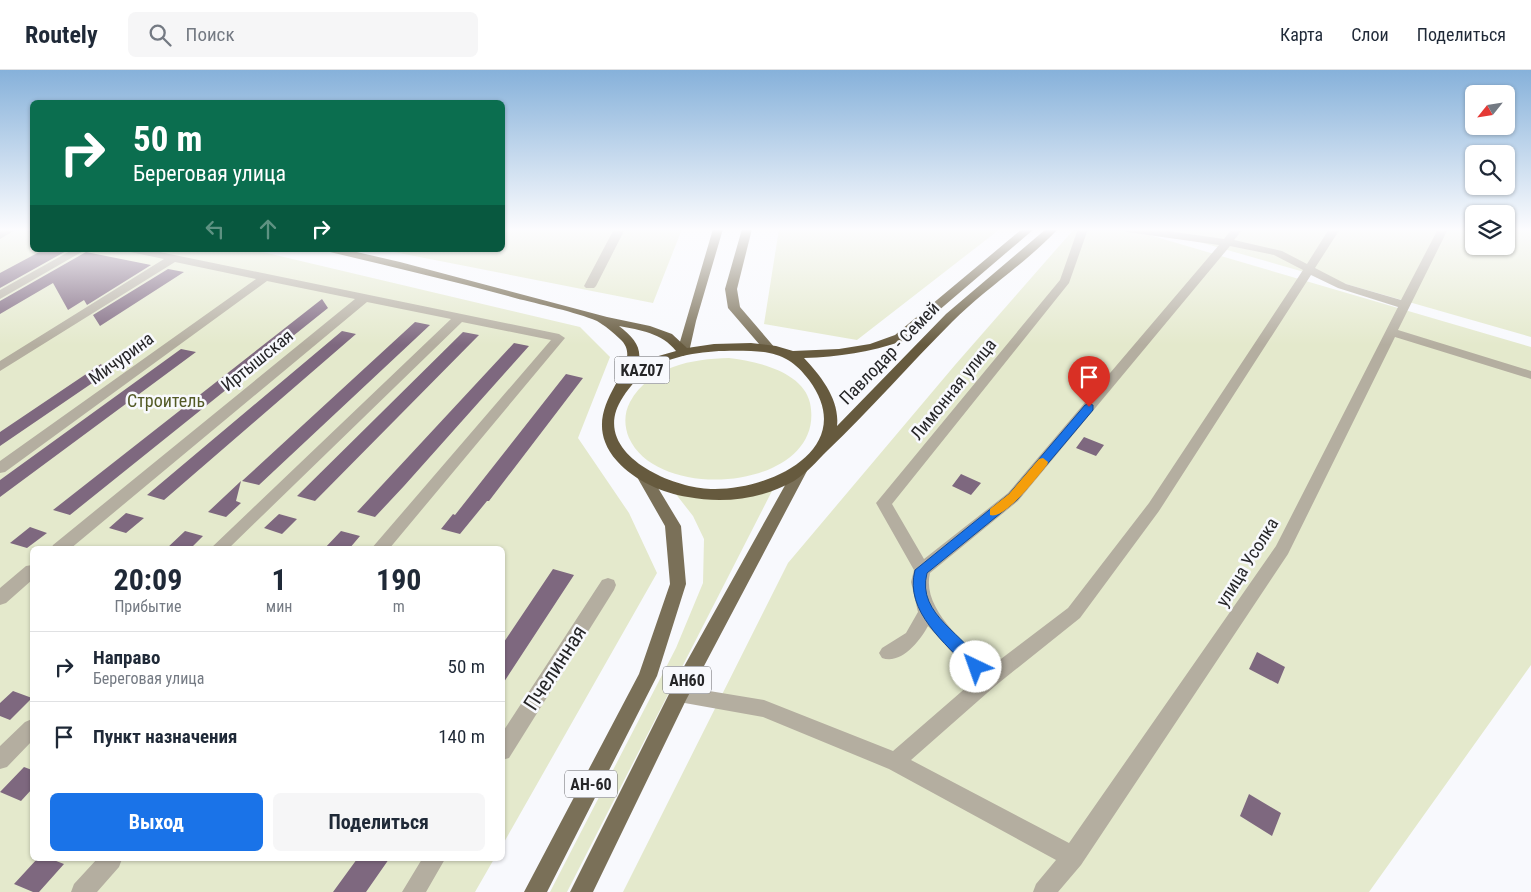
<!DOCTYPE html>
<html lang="ru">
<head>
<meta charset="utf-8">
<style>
  body { margin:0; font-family:"Roboto Condensed",sans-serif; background:#f6f6f7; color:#1f2937; height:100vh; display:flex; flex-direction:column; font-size:19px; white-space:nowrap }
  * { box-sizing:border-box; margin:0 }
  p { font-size:16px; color:#747a83 }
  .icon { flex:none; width:28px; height:28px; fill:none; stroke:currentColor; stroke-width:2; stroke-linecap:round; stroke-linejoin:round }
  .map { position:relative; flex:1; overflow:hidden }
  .panel { position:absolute; left:30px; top:476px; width:475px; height:315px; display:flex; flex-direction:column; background:#fff; border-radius:8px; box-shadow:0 1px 4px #0004 }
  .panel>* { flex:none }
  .hud { position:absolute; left:30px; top:30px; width:475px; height:152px; border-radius:8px; box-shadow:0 1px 4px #0004; background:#0b6e4f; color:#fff; overflow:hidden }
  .needle { width:32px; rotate:240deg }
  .controls { position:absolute; left:1465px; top:15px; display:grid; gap:10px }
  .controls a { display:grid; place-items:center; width:50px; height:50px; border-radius:8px; background:#fff; box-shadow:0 1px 4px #0004; font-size:25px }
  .pin { position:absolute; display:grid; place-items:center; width:42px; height:42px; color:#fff; margin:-51px -21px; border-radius:50% 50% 50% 0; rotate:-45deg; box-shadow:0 0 5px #0007 }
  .pin .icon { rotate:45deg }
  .me { position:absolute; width:55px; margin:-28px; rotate:318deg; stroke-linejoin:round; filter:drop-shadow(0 0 4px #0008) }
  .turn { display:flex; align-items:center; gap:18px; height:105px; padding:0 20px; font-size:22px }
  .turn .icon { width:65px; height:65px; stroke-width:2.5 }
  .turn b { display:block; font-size:35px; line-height:42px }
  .lanes { display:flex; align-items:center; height:48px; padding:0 20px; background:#0003; justify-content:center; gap:25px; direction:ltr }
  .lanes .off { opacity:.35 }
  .eta { display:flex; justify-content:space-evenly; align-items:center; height:85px; text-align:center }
  .eta b { font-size:30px; font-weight:700; line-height:35px }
  .primary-button { display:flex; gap:10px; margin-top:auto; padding:10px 20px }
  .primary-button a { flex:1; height:58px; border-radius:8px; background:#1a73e8; color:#fff; font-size:20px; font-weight:700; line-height:58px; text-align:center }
  .primary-button a+a { background:#f6f6f7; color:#1f2937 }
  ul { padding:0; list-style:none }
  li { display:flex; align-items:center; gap:15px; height:70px; padding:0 20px; border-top:1px solid #e0e1e3 }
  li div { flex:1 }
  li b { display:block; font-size:19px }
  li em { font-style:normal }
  header { display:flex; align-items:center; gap:30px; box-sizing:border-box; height:70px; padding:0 25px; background:#fff; border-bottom:1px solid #e0e1e3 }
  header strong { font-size:24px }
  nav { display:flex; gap:28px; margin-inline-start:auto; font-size:18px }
  .search { width:350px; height:45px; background:#f6f6f7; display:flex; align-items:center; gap:12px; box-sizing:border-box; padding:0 18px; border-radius:8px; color:#747a83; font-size:19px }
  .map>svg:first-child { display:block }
  .green { fill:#e4e9cc }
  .building { fill:#7e687f }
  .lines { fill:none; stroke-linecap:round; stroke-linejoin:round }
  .minor { fill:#b4aea0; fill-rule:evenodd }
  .major { fill:#7a7058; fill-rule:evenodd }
  .highway { fill:#665a3e; fill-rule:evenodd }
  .route { fill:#1a73e8; stroke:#114b97 }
  .slow { fill:#f59e0b }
  .labels { text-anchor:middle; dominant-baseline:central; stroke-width:5; stroke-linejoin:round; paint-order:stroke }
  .shield { fill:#f8f9fd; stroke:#656568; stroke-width:1 }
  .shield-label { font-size:16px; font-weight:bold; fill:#262628 }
  .street-label { font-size:18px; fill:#262628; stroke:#f8f9fd }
  .park-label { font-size:18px; fill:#535a26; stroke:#f8f9fd }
  .near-street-label { font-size:21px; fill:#262628; stroke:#f8f9fd }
</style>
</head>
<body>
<header>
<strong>Routely</strong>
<div class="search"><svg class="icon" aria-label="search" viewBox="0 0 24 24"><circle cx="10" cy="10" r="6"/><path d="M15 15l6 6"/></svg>Поиск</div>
<nav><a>Карта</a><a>Слои</a><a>Поделиться</a></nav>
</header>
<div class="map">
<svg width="1531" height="822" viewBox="0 0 1531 822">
  <rect width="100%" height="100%" fill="#f8f9fd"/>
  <path class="green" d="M0 159H32V180H250L267 183 580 257 610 287 578 368 629 443 657 503 503 774 502 479H32V789H494L475 822H0Z
    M503 159H682L653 233 384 180H502Z
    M779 159H1000L857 270 764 254Z
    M1074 159H1129L1531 277V595L1369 822H623L788 493 955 295Z
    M1154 159H1474V176H1506V159H1531V267Z
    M729 288C755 291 803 301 810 333 828 418 660 436 629 368 624 356 624 343 630 332 650 296 692 289 729 288Z
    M772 421 567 822H550L676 578 703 513 704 469 693 446 675 423Z"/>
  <path class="building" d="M43 180H68L0 218V203Z
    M86 182 151 195 87 235 84 230 68 240 53 213 0 244V231Z
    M168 199 184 202 100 256 93 245Z
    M322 229 328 238 70 445 53 440Z
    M415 252 430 255 259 415 242 411Z
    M342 261 356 264 164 430 147 425Z
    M463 262 479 265 315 431 297 426Z
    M514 273 529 276 404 416 375 447 357 442Z
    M181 279 196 282 0 427V410Z
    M101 294 107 303 0 376V362Z
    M566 304 583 308 489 431H487L460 464 441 459 453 444 455 445Z
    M1084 367 1104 375 1096 386 1076 378Z
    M961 404 981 413 971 425 952 416Z
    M241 411 236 431 241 433 226 447 208 442Z
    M126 443 144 448 126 463 109 458Z
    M279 444 297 449 282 464 264 458Z
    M30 457 47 463 27 478 10 473Z
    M185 461 203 466 190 479H166Z
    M341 461 360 466 349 479H324Z
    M553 499 574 505 502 615V575Z
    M1257 582 1285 597 1278 614 1249 599Z
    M13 621 32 628 10 650 0 646V633Z
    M24 697 32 700V719L21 731 0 722Z
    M1249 724 1281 743 1272 766 1240 746Z
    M37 789H51L64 794 39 822H33L14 814Z
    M357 789H389L366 822H333Z"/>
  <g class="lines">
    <path class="minor" d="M4 159H17L0 169V162Z
      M26 159H32V163L28 162Z
      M614 159H625L596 216 594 218H586L584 216Z
      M1078 159H1088L1069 213 892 434 924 489 1008 423 1219 175 1127 162 1122 159H1154L1224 169 1232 159H1243L1234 170 1282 181 1307 194 1329 159H1340L1315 198 1346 214 1401 230 1438 159H1448L1398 260 1531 301V309L1395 267 1288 484 1081 795 1058 822H1033L1036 814 1056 790 889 699 763 647 679 632 672 630 670 624 672 618 679 616 764 630 893 681 976 609 928 556C920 571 901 595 882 588L879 583 882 578 906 563 918 542 911 512 914 500 876 433 1060 210ZM1230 176 1274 185 1303 200 1149 433 1068 538 989 598C967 574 921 539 930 503L1018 431ZM1311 205 1338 218 1398 237 1276 476 1069 773 911 690 995 616 1080 548 1159 441Z
      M72 180H85L0 229V220Z
      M129 180H150L559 264 565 268 389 479H371L551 270 462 252 228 479H210L451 249 367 232 70 479H51L53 475 355 229 267 211 5 402 0 403V391L256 209 175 192 0 301V291L164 189 130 182Z
      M32 495V510L6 533 0 535V518L26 496Z
      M608 508 614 510 616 515 614 520 509 688 502 690V663L602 510Z
      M32 649V671L7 697 0 699V676L25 652Z
      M97 789H122L119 797 97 822H71L74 814Z
      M422 789H445L426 822H402Z"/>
    <path class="major" d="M713 159H723L696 251 689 282 683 286 679 285 677 282Z
      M742 159H752L737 219 740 237 775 278 769 282 765 281 728 238 725 219Z
      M800 396 805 397 807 401 686 630 593 822H570L672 618 793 401 795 397Z
      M644 402 649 403 681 456 686 514 657 606 547 822H524L639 604 670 514 665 456 637 407 639 403Z"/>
    <path class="highway" d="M1022 159H1034L903 271C870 282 839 287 804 288 821 306 840 330 837 356L946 244 1046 159H1058C1026 193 985 219 952 252 910 294 870 340 827 381 816 392 808 402 794 411 762 429 724 434 688 427 663 423 635 411 617 391 570 337 651 297 620 269 614 263 604 255 597 251 576 242 538 234 515 228 454 211 392 197 330 182L329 180H348L400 192 607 247 650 256 672 264 687 278 714 274 751 273 776 276 793 281 839 279 870 274 895 265ZM619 256C640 260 662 263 676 281L655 287 638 296C643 277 634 268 619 256ZM751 281C778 282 793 289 809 310 860 379 769 421 711 419 669 418 587 381 623 327 631 315 639 305 652 298 682 281 718 280 751 281Z"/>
  </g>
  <linearGradient id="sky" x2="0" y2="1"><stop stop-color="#86b1da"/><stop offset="0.58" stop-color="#fcfcfe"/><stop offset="1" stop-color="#fcfcfe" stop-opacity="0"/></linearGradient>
  <rect width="1531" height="275" fill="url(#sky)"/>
  <path class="route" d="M1089 334 1093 335V340L1017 430 927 503C916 546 967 564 983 597L981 601 976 603 971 601C946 573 904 542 915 500L1009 424 1085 335Z"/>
  <path class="slow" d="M1043 388 1048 392 1047 395C1037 407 1005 450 990 445V439L1009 424 1039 389Z"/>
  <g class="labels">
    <g class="shield">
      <rect x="614.5" y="286.5" width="55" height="27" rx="4"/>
      <rect x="663" y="596.5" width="48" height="27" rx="4"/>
      <rect x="565" y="700.5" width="52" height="27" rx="4"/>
    </g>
    <g class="shield-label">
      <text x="642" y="300">KAZ07</text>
      <text x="687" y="610">АН60</text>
      <text x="591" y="714">АН-60</text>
    </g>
    <g class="street-label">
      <text transform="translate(889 283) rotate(-46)">Павлодар - Семей</text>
      <text transform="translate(121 288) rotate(-36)">Мичурина</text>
      <text transform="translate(257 290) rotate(-39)">Иртышская</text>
      <text transform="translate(953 319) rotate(-51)">Лимонная улица</text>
      <text transform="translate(1247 492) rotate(-58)">улица Усолка</text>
    </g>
    <g class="park-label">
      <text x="166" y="330">Строитель</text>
    </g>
    <g class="near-street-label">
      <text transform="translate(555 598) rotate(-57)">Пчелинная</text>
    </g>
  </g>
</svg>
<div class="controls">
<a><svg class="needle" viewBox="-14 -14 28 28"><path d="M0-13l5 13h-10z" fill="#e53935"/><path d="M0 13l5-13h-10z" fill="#747a83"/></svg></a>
<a><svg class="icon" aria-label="search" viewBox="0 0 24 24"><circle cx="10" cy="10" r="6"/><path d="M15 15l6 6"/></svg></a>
<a><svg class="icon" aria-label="layers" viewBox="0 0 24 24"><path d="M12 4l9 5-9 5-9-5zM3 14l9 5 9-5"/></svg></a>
</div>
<div class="pin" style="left:1089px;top:337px;background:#d93025"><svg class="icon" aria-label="arrive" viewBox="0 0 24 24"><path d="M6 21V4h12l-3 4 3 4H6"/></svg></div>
<svg class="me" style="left:976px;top:597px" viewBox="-20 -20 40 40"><circle r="19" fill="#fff"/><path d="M0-13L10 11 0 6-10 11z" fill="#1a73e8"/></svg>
<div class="hud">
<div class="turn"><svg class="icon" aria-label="right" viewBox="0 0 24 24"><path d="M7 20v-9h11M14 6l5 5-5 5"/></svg><div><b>50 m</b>Береговая улица</div></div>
<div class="lanes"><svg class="icon off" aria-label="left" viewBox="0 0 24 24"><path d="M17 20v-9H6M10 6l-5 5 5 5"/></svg><svg class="icon off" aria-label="ahead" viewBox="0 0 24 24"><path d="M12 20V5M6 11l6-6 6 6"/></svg><svg class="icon" aria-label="right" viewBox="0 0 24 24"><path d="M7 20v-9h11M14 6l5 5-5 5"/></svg></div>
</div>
<section class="panel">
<div class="eta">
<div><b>20:09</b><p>Прибытие</p></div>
<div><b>1</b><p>мин</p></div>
<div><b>190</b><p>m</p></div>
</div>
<ul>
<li><svg class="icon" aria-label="right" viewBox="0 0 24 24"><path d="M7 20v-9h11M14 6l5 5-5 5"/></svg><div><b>Направо</b><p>Береговая улица</p></div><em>50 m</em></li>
<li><svg class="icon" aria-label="arrive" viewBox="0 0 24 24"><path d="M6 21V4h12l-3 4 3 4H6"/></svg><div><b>Пункт назначения</b></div><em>140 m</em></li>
</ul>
<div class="primary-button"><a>Выход</a><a>Поделиться</a></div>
</section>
</div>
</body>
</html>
